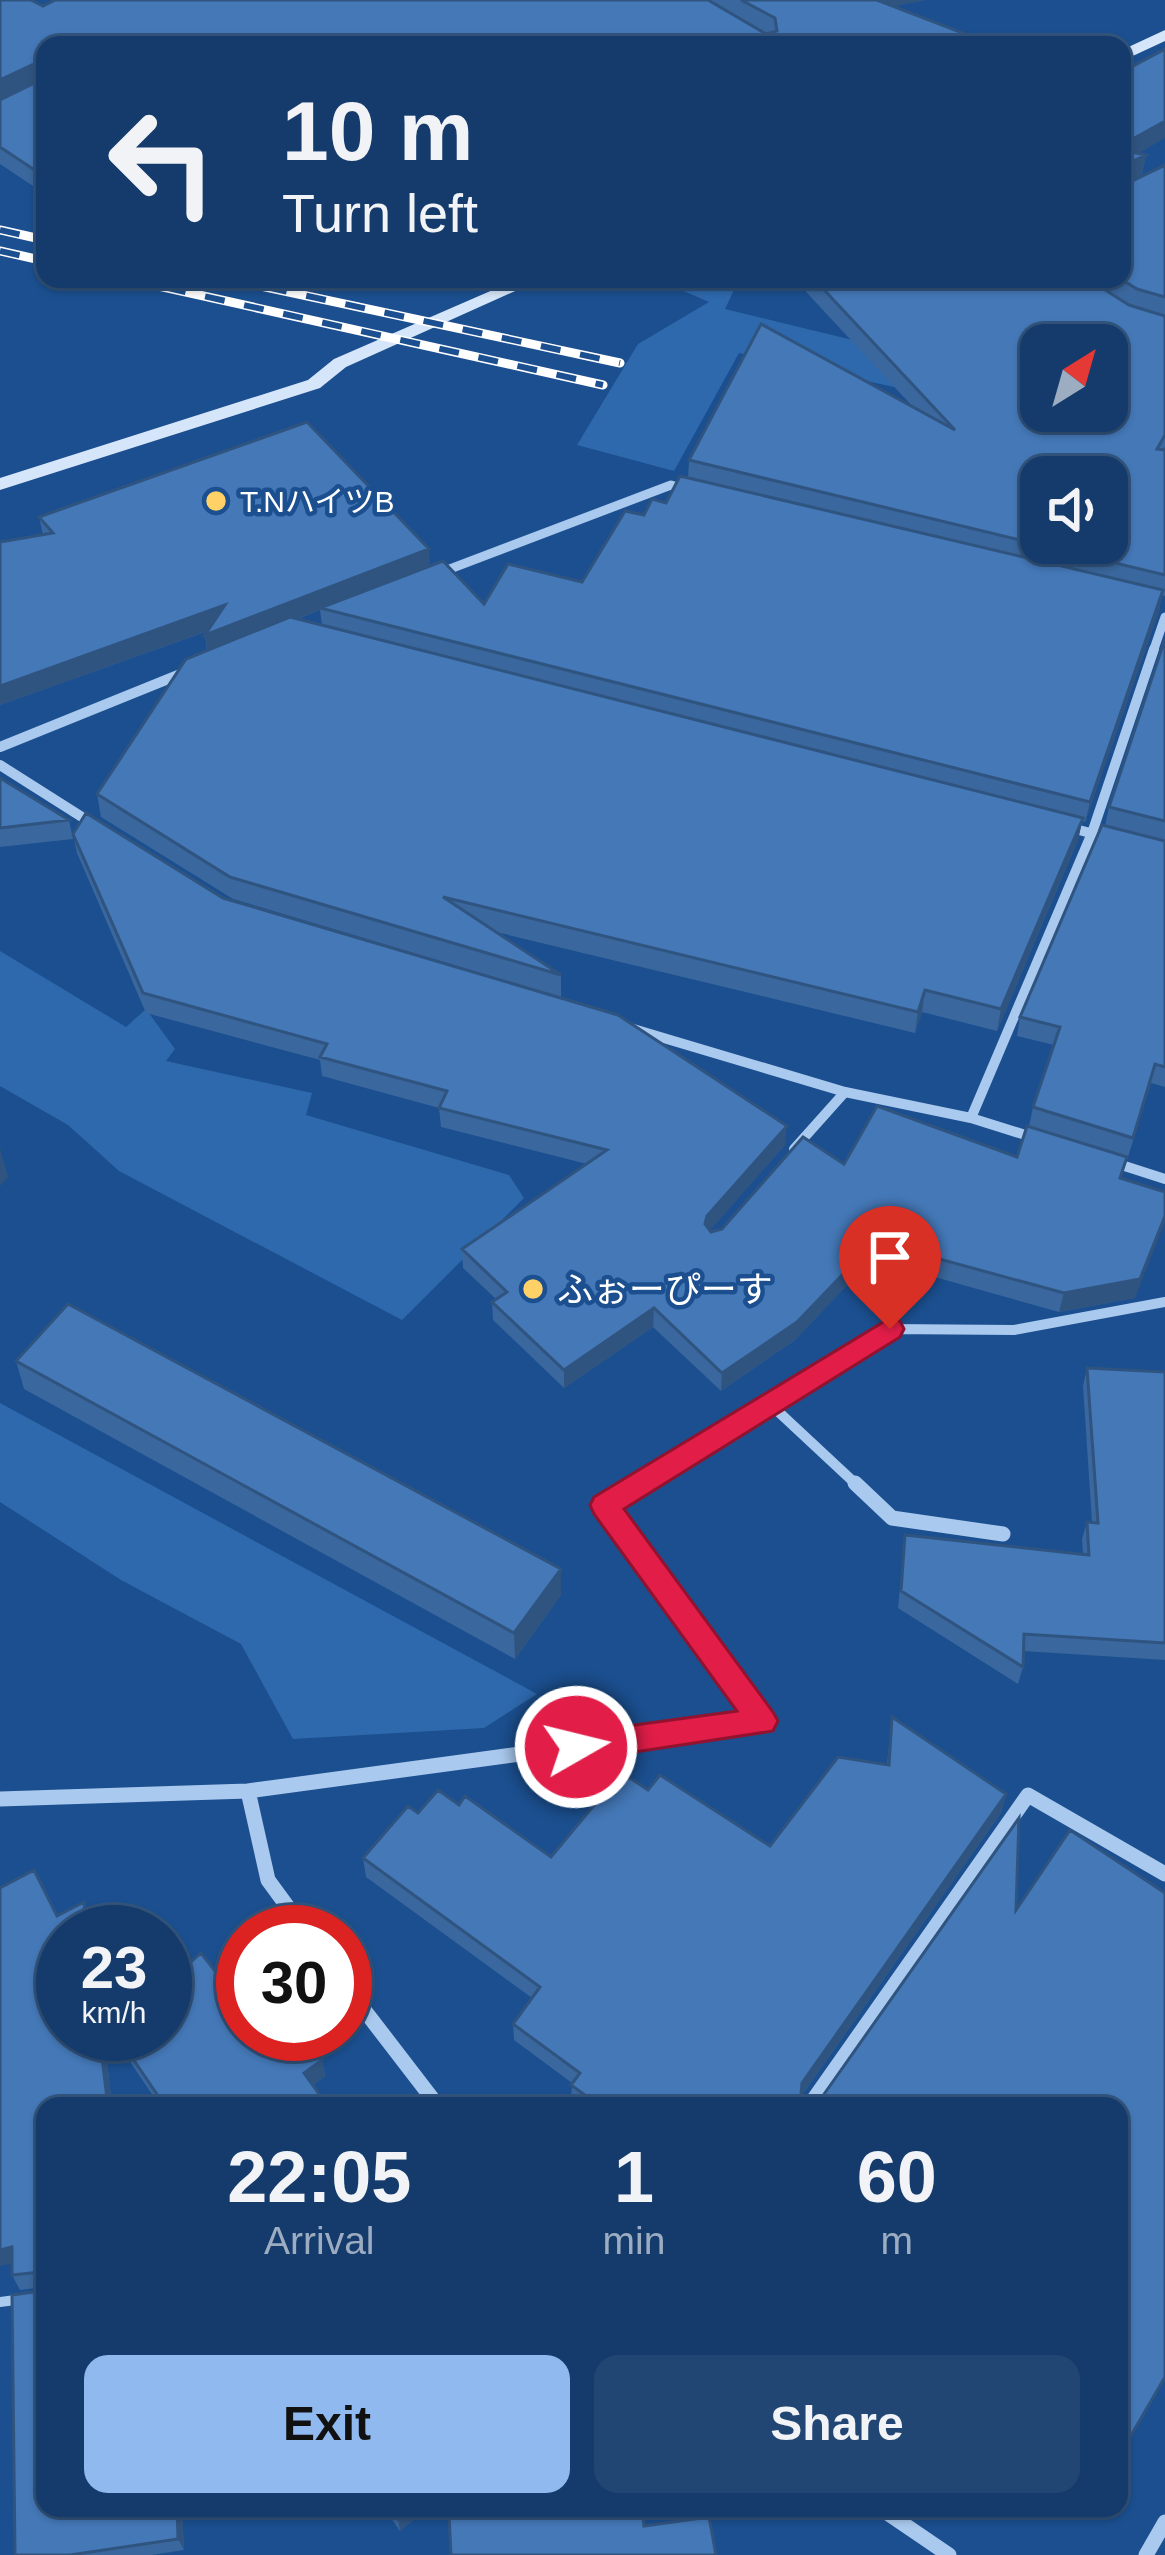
<!DOCTYPE html>
<html lang="en">
<head>
<meta charset="utf-8">
<style>
  body { margin:0; font-family:Helvetica,"Noto Sans JP",sans-serif; background:#214673; color:#f1f3f6; height:100vh; display:flex; flex-direction:column; font-size:45px; white-space:nowrap }
  * { box-sizing:border-box; margin:0 }
  p { font-size:39px; color:#9dadc1 }
  .icon { flex:none; width:66px; height:66px; fill:none; stroke:currentColor; stroke-width:2; stroke-linecap:round; stroke-linejoin:round }
  .map { position:relative; flex:1; overflow:hidden }
  .details { position:absolute; left:36px; top:2097px; width:1092px; height:420px; display:flex; flex-direction:column; background:#143b6b; border-radius:24px; box-shadow:0 3px 9px #0004,0 0 0 3px #33557e }
  .details>* { flex:none }
  .hud { position:absolute; left:36px; top:36px; width:1095px; height:252px; border-radius:24px; box-shadow:0 3px 9px #0004,0 0 0 3px #33557e; background:#143b6b; color:#f1f3f6; overflow:hidden }
  .needle { width:78px; rotate:37deg }
  .buttons { position:absolute; left:1020px; top:324px; display:grid; gap:24px }
  .buttons a { display:grid; place-items:center; width:108px; height:108px; border-radius:24px; background:#143b6b; box-shadow:0 3px 9px #0004,0 0 0 3px #33557e; font-size:60px }
  .speed { position:absolute; left:36px; top:1905px; display:flex; gap:24px; font-size:60px; font-weight:700; text-align:center }
  .speed>* { display:grid; place-content:center; width:156px; height:156px; border-radius:50%; background:#143b6b; box-shadow:0 3px 9px #0004,0 0 0 3px #33557e; line-height:1 }
  .speed small { font-size:30px; font-weight:400 }
  .speed .limit { border:18px solid #d22; background:#fff; color:#111 }
  .pin { position:absolute; display:grid; place-items:center; width:102px; height:102px; color:#fff; margin:-123px -51px; border-radius:50% 50% 50% 0; rotate:-45deg; box-shadow:0 0 12px #0007 }
  .pin .icon { rotate:45deg }
  .me { position:absolute; width:132px; margin:-66px; rotate:82deg; stroke-linejoin:round; filter:drop-shadow(0 0 9px #0008) }
  .turn { display:flex; align-items:center; gap:42px; height:252px; padding:0 48px; font-size:54px }
  .turn .icon { width:156px; height:156px; stroke-width:2.5 }
  .turn b { display:block; font-size:84px; line-height:102px }
  .eta { display:flex; justify-content:space-evenly; align-items:center; height:204px; text-align:center }
  .eta b { font-size:72px; font-weight:800; line-height:84px }
  .cta { display:flex; gap:24px; margin-top:auto; padding:24px 48px }
  .cta a { flex:1; height:138px; border-radius:24px; background:#90b9f0; color:#111; font-size:48px; font-weight:800; line-height:138px; text-align:center }
  .cta a+a { background:#214673; color:#f1f3f6 }
  .map>svg:first-child { display:block }
  .green { fill:#2e69ad }
  .lines { fill:none; stroke-linecap:round; stroke-linejoin:round }
  .lane { stroke:#a9c9ee; stroke-width:10 }
  .street-far2 { stroke:#a9c9ee; stroke-width:9 }
  .street-far1 { stroke:#a9c9ee; stroke-width:10 }
  .street { stroke:#a9c9ee; stroke-width:15 }
  .secondary { fill:#d6e6fa; fill-rule:evenodd }
  .rail-casing { stroke:#fff; stroke-width:9 }
  .rail { stroke:#1b4f8f; stroke-width:6; stroke-dasharray:20; stroke-linecap:butt }
  .wall { fill:#3a679d; fill-rule:evenodd }
  .shaded-wall { fill:#305480 }
  .building { fill:#4478b7; stroke:#305480; stroke-width:3; fill-rule:evenodd }
  .route { fill:#e11d48; stroke:#92132f; stroke-width:3 }
  .poi-dot { fill:#ffd166; stroke:#1b4f8f; stroke-width:4.5 }
  .labels { text-anchor:middle; dominant-baseline:central; stroke-width:9; stroke-linejoin:round; paint-order:stroke }
  .far-poi-label { font-size:30px; fill:#fff; stroke:#1b4f8f; text-anchor:start }
  .poi-label { font-size:36px; fill:#fff; stroke:#1b4f8f; text-anchor:start }
</style>
</head>
<body>
<div class="map">
<svg width="1165" height="2555" viewBox="0 0 1165 2555">
  <rect width="100%" height="100%" fill="#1b4f8f"/>
  <path class="green" d="M656 279H716L735 288 725 309 972 369 953 400 739 353 674 471 577 445 638 344 709 302Z
    M0 951 126 1027 146 1009 175 1049 166 1061 312 1093 306 1115 509 1175 524 1198 402 1320 119 1171 68 1125 0 1086Z
    M0 1403 537 1694 484 1728 293 1739 241 1644 121 1580 0 1502Z"/>
  <g class="lines">
    <path class="lane" d="M0 2302 45 2296"/>
    <path class="street-far2" d="M434 575 671 485 685 489
      M1153 652 1165 617"/>
    <path class="street-far1" d="M0 747 188 671
      M0 765 93 824
      M1064 826 1109 838
      M630 1028 845 1092 971 1118 1038 1139
      M971 1118 1092 833 1154 649
      M794 1149 845 1092
      M1109 1161 1165 1179
      M769 1403 858 1486
      M635 1486 890 1329 1014 1330 1165 1302"/>
    <path class="street" d="M855 1483 892 1518 1003 1534
      M248 1791 763 1721 604 1505 639 1483
      M0 1799 248 1791 268 1880 306 1932
      M345 1985 438 2106
      M809 2106 1028 1795 1165 1874
      M880 2508 949 2555
      M1146 2555 1165 2522"/>
    <path class="secondary" d="M1165 30V41L1122 61V50Z
      M518 279H542L346 367 320 388 0 490V478L308 380 334 359Z"/>
    <g class="rail-casing">
      <path id="rail" d="M0 230 45 240
        M0 251 45 261
        M127 279 603 385
        M228 279 620 363"/>
    </g>
    <use href="#rail" class="rail"/>
  </g>
  <path class="wall" d="M0 0 43 6 55 0H926L893 6 994 45H45V194L0 164Z
    M1122 72 1139 153 1146 155 1142 174 1126 182 1128 183 1165 165V447L1163 450H1165V596L1162 595 1159 611 1085 822 1082 821 1078 840 997 1031 922 1012 915 1033 496 932 561 975V997L233 899 101 817 97 794 207 651 205 635 208 631 0 705V542L43 535 39 517 430 566 484 604 582 582 644 515 666 503 688 478 689 460 913 407 795 280 1122 279ZM320 610 322 625 298 619Z
    M397 279H442L435 288Z
    M1165 639V1087L1151 1083 1128 1157 1029 1126 1033 1107 1054 1045 1017 1036 1020 1017 1105 826 1109 807Z
    M0 778 69 820 73 839 0 847Z
    M73 834 785 1145 710 1230 711 1232 722 1229 844 1164 1017 1157 1121 1178 1135 1298 1059 1312 885 1263 876 1273 865 1266 795 1340 721 1391 653 1327 564 1388 493 1320 492 1302 496 1299 463 1268 462 1249 587 1164 441 1127 439 1108 322 1076 320 1060 146 1013 77 853Z
    M16 1361 561 1595 515 1659 24 1389Z
    M1087 1368 1165 1372V1660L1023 1651V1667L1018 1684 898 1608 905 1535 1083 1555 1082 1539 1087 1522H1092L1083 1386Z
    M892 1717 1006 1794 1001 1813 802 2095 806 2100 822 2097 1016 1910 1119 2106H578L571 2101 572 2083 514 2040 513 2024 532 1998 366 1877 363 1858 418 1813 459 1805 551 1857 621 1784 648 1790 770 1846 887 1764Z
    M57 1916 90 1920 63 2034H104L112 2106H45V2508H182L184 2550 152 2555H15L40 2291 43 2287 20 2290 12 2275V2264Z
    M115 2034H243L322 2060 325 2076 313 2085 328 2106H160L120 2047Z
    M384 2508H428L400 2531Z"/>
  <path class="shaded-wall" d="M859 0H926L858 13Z
    M38 62 41 81 0 101V80Z
    M1165 121V138L1122 163V145Z
    M1146 155 1142 174 1122 184V166Z
    M429 549 430 568 320 608V610L208 653 205 635Z
    M1163 590 1159 611 1085 822 1090 802Z
    M225 605 227 624 0 705V686Z
    M1083 818 1078 840 997 1031 1001 1009Z
    M925 990 922 1012 915 1033 918 1012Z
    M787 1126 785 1145 706 1235 705 1224 707 1216Z
    M0 1148 8 1177 0 1186Z
    M1165 1216V1222L1135 1298 1059 1312 1064 1293Z
    M888 1245 885 1263 876 1273 879 1255Z
    M868 1248 865 1266 795 1340 721 1391 722 1373Z
    M654 1308 653 1327 564 1388V1370Z
    M561 1569V1595L515 1659 514 1633Z
    M1006 1794 1001 1813 799 2099 802 2083Z
    M84 1902 90 1920 91 1932H87Z
    M99 2034H104L112 2106H108Z
    M322 2060 325 2076 308 2089 304 2073Z
    M12 2247 20 2262 0 2266V2250Z
    M177 2508H182L184 2550 178 2539Z
    M411 2508H428L400 2531 398 2519Z"/>
  <path class="building" d="M0 0H31L43 6 55 0H708L766 34 777 31 775 18 741 0H877L994 45H45V64L38 62 0 80Z
    M1165 49V121L1122 145V72Z
    M45 78V177L0 147V100Z
    M1122 150 1146 155 1122 166Z
    M1165 165V297L1137 289 1121 279 1122 180 1128 183Z
    M814 279H1088L1129 305 1165 316V435L1157 449 1165 450V575L689 460 761 324 955 430ZM1041 345H1107V411H1041ZM1041 477H1107V543H1041Z
    M307 422 429 549 205 635 225 605 0 686V542L53 533 39 517Z
    M680 476 1163 590 1090 802 320 608 443 561 484 604 508 564 582 582 625 511 644 515 652 499 666 503Z
    M290 617 1083 818 1001 1009 925 990 918 1012 443 897 561 975 230 877 97 794 186 659Z
    M1165 639V821L1109 807Z
    M0 778 69 820 0 828Z
    M86 813 223 898 618 1015 787 1126 707 1216 705 1224 711 1232 722 1229 803 1137 844 1164 877 1106 1017 1157 1027 1126 1127 1157 1120 1178 1165 1192V1216L1140 1279 1064 1293 888 1245 879 1255 868 1248 797 1322 722 1373 654 1308 564 1370 492 1302 507 1292 462 1249 607 1150 439 1108 447 1091 320 1057 327 1044 143 993 73 834Z
    M1102 825 1165 841V1067L1155 1064 1133 1138 1033 1107 1060 1027 1020 1017Z
    M68 1304 561 1569 514 1633 16 1361Z
    M1087 1368 1165 1372V1643L1024 1634 1023 1667 901 1591 905 1535 1089 1555 1087 1522 1098 1523Z
    M892 1717 1006 1794 802 2083 801 2094 806 2100 822 2097 1019 1818 1016 1910 1070 1830 1165 1893V2377L1119 2456V2106H600L571 2085 580 2073 513 2024 540 1987 363 1858 408 1806 418 1813 438 1790 459 1805 465 1796 551 1857 615 1780 621 1784 627 1776 648 1790 660 1775 770 1846 838 1757 889 1765Z
    M34 1870 57 1916 84 1902 87 1932H63V2034H99L108 2106H45V2279L40 2272 12 2275V2247L0 2250V1888Z
    M201 1953 243 2007V2034H301L322 2060 304 2073 328 2106H165L116 2034H165V1985Z
    M45 2285V2508H177L178 2539 70 2555H15L12 2295 40 2291Z
    M390 2508H411L398 2519Z
    M530 2508H642L644 2526 709 2517 716 2555H451L449 2514Z"/>
  <path class="route" d="M890 1318 900 1321 904 1329 900 1337 624 1509 773 1712 778 1721 773 1731 576 1761 565 1757 560 1747 565 1737 576 1733 737 1711 594 1514 590 1505 594 1497Z"/>
  <g class="poi-dot">
    <circle cx="216" cy="501" r="12"/>
    <circle cx="533" cy="1289" r="12"/>
  </g>
  <g class="labels">
    <g class="far-poi-label">
      <text x="240" y="501">T.NハイツB</text>
    </g>
    <g class="poi-label">
      <text x="557" y="1289">ふぉーぴーす</text>
    </g>
  </g>
</svg>
<div class="buttons">
<a><svg class="needle" viewBox="-14 -14 28 28"><path d="M0-13l5 13h-10z" fill="#e53935"/><path d="M0 13l5-13h-10z" fill="#9dadc1"/></svg></a>
<a><svg class="icon" aria-label="sound" viewBox="0 0 24 24"><path d="M4 9h4l5-4v14l-5-4H4zM17 9q2 3 0 6"/></svg></a>
</div>
<div class="speed"><div>23<small>km/h</small></div><div class="limit">30</div></div>
<div class="pin" style="left:890px;top:1329px;background:#d93025"><svg class="icon" aria-label="arrive" viewBox="0 0 24 24"><path d="M6 21V4h12l-3 4 3 4H6"/></svg></div>
<svg class="me" style="left:576px;top:1747px" viewBox="-20 -20 40 40"><circle r="17" fill="#e11d48" stroke="#fff" stroke-width="3"/><path d="M0-11L8 9 0 5-8 9z" fill="#fff"/></svg>
<div class="hud">
<div class="turn"><svg class="icon" aria-label="left" viewBox="0 0 24 24"><path d="M17 20v-9H6M10 6l-5 5 5 5"/></svg><div><b>10 m</b>Turn left</div></div>
</div>
<section class="details">
<div class="eta">
<div><b>22:05</b><p>Arrival</p></div>
<div><b>1</b><p>min</p></div>
<div><b>60</b><p>m</p></div>
</div>
<div class="cta"><a>Exit</a><a>Share</a></div>
</section>
</div>
</body>
</html>
